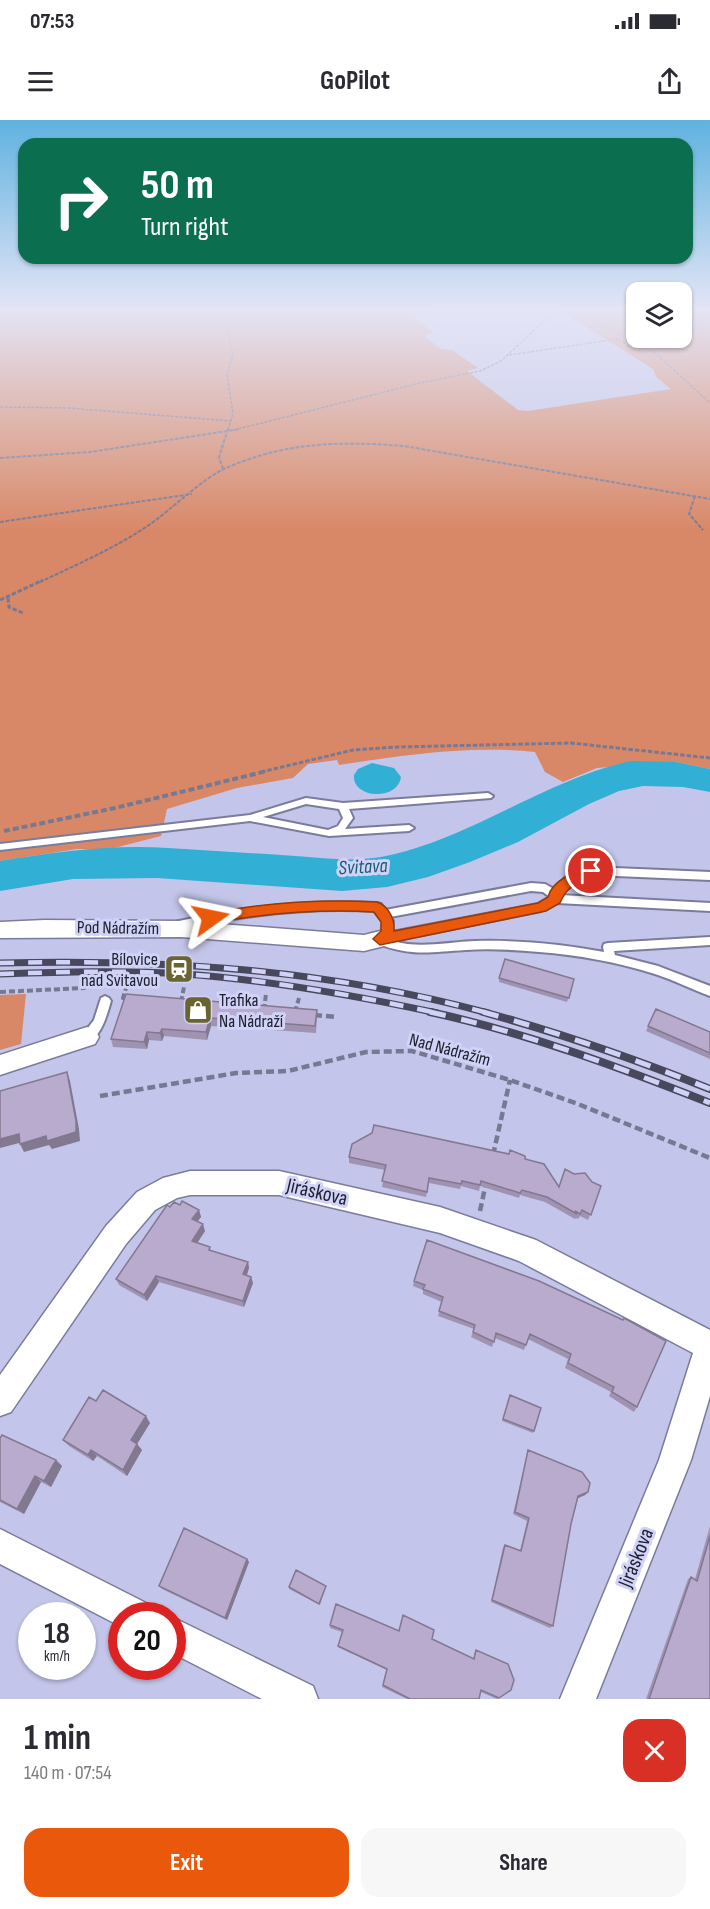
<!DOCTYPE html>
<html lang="en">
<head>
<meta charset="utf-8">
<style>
  body { margin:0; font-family:"Sofia Sans Condensed",sans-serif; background:#f7f7f7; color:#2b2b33; height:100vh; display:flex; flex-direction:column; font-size:22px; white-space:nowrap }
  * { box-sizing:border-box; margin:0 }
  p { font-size:20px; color:#7c7c81 }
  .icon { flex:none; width:33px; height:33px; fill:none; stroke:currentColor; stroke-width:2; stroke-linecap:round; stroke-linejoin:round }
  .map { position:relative; height:1579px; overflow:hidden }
  .sheet { display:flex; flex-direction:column; background:#fff; flex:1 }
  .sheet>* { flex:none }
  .banner { position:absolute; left:18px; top:18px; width:675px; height:126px; border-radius:18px; box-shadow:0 2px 4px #0004; background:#0b6e4f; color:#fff; overflow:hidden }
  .fabs { position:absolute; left:626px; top:162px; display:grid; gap:12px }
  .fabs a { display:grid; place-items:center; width:66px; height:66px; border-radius:12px; background:#fff; box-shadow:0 2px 4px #0004; font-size:30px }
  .speed { position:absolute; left:18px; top:1482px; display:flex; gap:12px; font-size:30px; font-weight:700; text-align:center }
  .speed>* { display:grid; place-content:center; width:78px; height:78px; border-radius:50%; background:#fff; box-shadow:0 2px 4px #0004; line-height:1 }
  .speed small { font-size:15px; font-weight:400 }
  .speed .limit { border:9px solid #d22; background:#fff; color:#111 }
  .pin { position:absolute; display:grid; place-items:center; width:51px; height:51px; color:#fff; margin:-26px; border:3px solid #fff; border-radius:50%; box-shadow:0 2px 6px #0007 }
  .me { position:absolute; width:66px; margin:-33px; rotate:78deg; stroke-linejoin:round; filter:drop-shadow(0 0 4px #0008) }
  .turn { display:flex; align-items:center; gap:21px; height:126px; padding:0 24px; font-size:27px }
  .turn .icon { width:78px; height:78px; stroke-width:2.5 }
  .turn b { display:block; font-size:42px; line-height:51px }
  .round { display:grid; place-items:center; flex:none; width:63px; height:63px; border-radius:18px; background:#f7f7f7 }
  .head { display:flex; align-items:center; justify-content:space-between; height:102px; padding:0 24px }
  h1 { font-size:36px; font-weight:700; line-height:45px }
  .action { display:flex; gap:12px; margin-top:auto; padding:12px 24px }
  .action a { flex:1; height:69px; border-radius:18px; background:#ea580c; color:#fff; font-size:24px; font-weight:700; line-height:69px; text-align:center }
  .action a+a { background:#f7f7f7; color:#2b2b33 }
  .status { display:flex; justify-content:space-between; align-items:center; height:42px; padding:0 30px; background:#fff; direction:ltr }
  .status svg { height:16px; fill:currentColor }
  header { display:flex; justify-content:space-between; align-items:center; height:78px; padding:0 24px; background:#fff; font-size:27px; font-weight:700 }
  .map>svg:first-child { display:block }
  .green { fill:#d98867 }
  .water { fill:#31afd4 }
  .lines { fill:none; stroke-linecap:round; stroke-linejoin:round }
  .lane-casing { stroke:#7a7c9d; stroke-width:4 }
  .street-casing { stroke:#7a7c9d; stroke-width:3 }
  .path-far4 { stroke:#777993; stroke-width:1.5; stroke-dasharray:3 1.5; stroke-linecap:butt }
  .path-far3 { stroke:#777993; stroke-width:2; stroke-dasharray:4 1.5; stroke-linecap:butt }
  .path-far2 { stroke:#777993; stroke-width:3; stroke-dasharray:4.5 2; stroke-linecap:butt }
  .path-far1 { stroke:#777993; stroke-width:4; stroke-dasharray:6 3; stroke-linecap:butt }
  .path { stroke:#777993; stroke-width:4.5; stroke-dasharray:8 4; stroke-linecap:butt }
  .lane { fill:#fff; fill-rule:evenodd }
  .street { fill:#fff; fill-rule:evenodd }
  .rail-far1-casing { stroke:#47485b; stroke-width:7 }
  .rail-casing { stroke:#47485b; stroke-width:8 }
  .rail-far1 { stroke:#d0d2f7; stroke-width:4.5; stroke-dasharray:14; stroke-linecap:butt }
  .rail { stroke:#d0d2f7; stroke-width:5; stroke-dasharray:16; stroke-linecap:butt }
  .wall { fill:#9f93b1 }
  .shaded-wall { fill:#827890 }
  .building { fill:#b9abce; stroke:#827890; stroke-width:1.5 }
  .route { fill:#ea580c; stroke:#983908; stroke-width:1.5 }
  .labels { text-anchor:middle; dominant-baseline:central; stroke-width:6; stroke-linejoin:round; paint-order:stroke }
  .street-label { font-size:18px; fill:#20212e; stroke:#d0d2f7 }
  .poi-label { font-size:18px; fill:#20212e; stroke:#d0d2f7; text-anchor:end }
  .water-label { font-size:20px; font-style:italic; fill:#1a5c6f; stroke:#d0d2f7 }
  .near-street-label { font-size:21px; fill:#20212e; stroke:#d0d2f7 }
</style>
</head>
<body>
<div class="status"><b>07:53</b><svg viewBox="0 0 49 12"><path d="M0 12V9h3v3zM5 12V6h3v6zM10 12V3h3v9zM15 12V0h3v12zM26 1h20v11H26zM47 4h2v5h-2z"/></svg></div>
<header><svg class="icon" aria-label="menu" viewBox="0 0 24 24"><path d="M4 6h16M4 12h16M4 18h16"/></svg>GoPilot<svg class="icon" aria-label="share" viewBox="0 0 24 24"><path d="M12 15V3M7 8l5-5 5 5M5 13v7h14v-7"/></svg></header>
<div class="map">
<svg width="710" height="1579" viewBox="0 0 710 1579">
  <rect width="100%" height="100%" fill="#c3c5ea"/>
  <path class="green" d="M0 189H439L413 196 434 213 424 216 441 229 452 230 478 248 467 251 518 290 528 291 671 269 657 258 653 249 558 189H636V218H681V189H710V649L676 642 597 648 563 662 545 652 535 632C470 625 404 635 339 645L337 640 308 644 293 658 237 668 167 689 161 716 110 729H77L0 741Z
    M26 874 21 924 0 930V875Z"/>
  <path class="water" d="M631 641 676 642 710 649V672L683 667 643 666 619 671 589 684 518 722 470 742 428 757 387 767 342 771 157 758 73 759 0 771V741C55 732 111 724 168 728 210 731 252 733 295 736 324 738 352 742 381 737 470 720 543 660 631 641Z
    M372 643 394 648 401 657C398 681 352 679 354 655L358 649Z"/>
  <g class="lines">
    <g class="lane-casing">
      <path id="lane" d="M488 673 493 676 491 678 349 689 353 698 345 709 409 705 414 708 409 711 329 716 250 701 0 730V724L250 695 306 678 343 683ZM306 684 339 689 343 698 338 706 328 710 263 697Z
        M591 747 710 752V760L592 755 575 762 560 775 710 783V791L557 783 541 791 393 821C420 829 447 822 475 821 518 820 562 824 604 832L603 827 604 824 608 823 710 817V825L614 831 615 835 658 846 710 866V876C691 869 674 860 655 854 617 842 578 835 539 832 515 830 490 828 466 830 430 832 411 837 376 823L375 820 382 811 383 802 374 791C308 787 244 795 179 809L175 808 174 805 175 802 179 801C245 787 310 780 377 783L381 784 385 790 531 763 545 764 554 769 567 756ZM531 771 543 772 550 777 538 784 392 812 393 801 390 797Z
        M105 876 109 878 111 881C107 894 100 924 83 920L81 917 94 900 101 878Z"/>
    </g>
    <g class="street-casing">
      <path id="street" d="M45 800 181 801 364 815 380 811 388 813 391 819 388 825 364 831 181 817 0 818V802Z
        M87 907 95 910 99 917 95 924 0 955V935Z
        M190 1051H279L440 1087 536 1120 710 1210V1276L691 1340 596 1579H560L659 1340 693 1233 519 1141 440 1113 279 1075H190L177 1078 155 1090 126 1124 11 1292 0 1296V1255L106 1106 137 1072 163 1058Z
        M0 1409 148 1484 153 1496H122V1507L0 1444Z
        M172 1497 313 1566 318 1579H262L172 1533Z"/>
    </g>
    <path class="path-far4" d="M449 189H457
      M569 189 653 231 710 283
      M424 191 433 189
      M619 219 629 227
      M509 235 618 219
      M0 287 68 288 231 301
      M228 310 233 293 227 255 233 235 228 213 230 189
      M234 310 420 263 480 251 501 241 557 189"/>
    <path class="path-far3" d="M0 338 90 332 240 309
      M223 349 219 337 228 309
      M695 376 689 394 703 410
      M0 402 192 374
      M40 462C76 445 115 428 149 405 171 390 203 358 226 348 286 322 339 321 404 326L710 379"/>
    <path class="path-far2" d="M8 478 9 487 23 493
      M0 480 43 460
      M261 652 353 630 397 627 571 623 710 638"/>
    <path class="path-far1" d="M4 711 115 688 267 651
      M127 865 123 878H130
      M0 872 84 868 93 864
      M181 882 184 867
      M264 890 266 874
      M295 892 299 878"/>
    <path class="path" d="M314 895 337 897
      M100 976 236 953 288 951 366 932 412 931 510 960 578 984 710 1038
      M493 1035 510 960
      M480 1091 486 1063"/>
    <use href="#lane" class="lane"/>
    <use href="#street" class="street"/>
    <g class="rail-far1-casing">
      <path id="rail-far1" d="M0 843C169 839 324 849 488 893
        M0 854C61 852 122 850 184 854 269 860 353 875 437 893"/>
    </g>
    <g class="rail-casing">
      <path id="rail" d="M430 892C527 913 619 947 710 983
        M483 892C560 913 635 939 710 969"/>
    </g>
    <use href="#rail-far1" class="rail-far1"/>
    <use href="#rail" class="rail"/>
  </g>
  <path class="wall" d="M499 858 574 859 567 882 499 862Z
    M126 874 317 898 316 913 211 906 207 920 164 916 162 921 149 920 147 929 113 927 111 919Z
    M656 889 710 912V939L646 911Z
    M349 1037 525 1039 559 1067 592 1062 601 1066 588 1100 580 1096 578 1099 576 1098 575 1099 545 1082 520 1075 519 1078 480 1066 479 1071 461 1066 460 1069 429 1063 426 1077 382 1067 385 1050 349 1043Z
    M180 1085 199 1090 201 1097 197 1102 205 1111 197 1123 212 1131 248 1142 249 1148 247 1155 251 1157 253 1163 244 1187 159 1162 147 1181 119 1165 116 1159 170 1087Z
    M414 1161H539L637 1287 634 1292 609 1276 611 1272 565 1248 568 1239 528 1219 524 1230 495 1218 492 1227 471 1217 474 1209 438 1196 442 1182 423 1174V1170L413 1166Z
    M510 1275 534 1311 533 1313 502 1301Z
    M96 1281 150 1303 137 1324 142 1330 127 1356 97 1336 93 1341 69 1326 63 1320Z
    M0 1318 56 1340 62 1346 51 1367 41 1362 24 1394 0 1382Z
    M528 1330 588 1372 585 1375 578 1378 571 1404 553 1506 550 1508 491 1482 503 1427 505 1425 520 1431 527 1401 513 1394 527 1334Z
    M710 1406V1579H646L688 1459 691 1457 695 1459Z
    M247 1439 249 1442 227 1500 162 1469 159 1466Z
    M326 1466 320 1485 289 1469V1467Z
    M330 1505 398 1511 432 1519 473 1539 475 1531 476 1530 511 1570 497 1579 481 1572 479 1579H407L382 1567 387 1550 338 1527 342 1512 330 1508Z"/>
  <path class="shaded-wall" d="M210 898 211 906 207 920 206 912Z
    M162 909 164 916 162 921 160 913Z
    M147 912 149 920 147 929 144 922Z
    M67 952 70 961 79 1009 80 1021 52 1029 49 1025 24 1032 20 1024 46 1016Z
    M19 1014 23 1022 0 1028V1019Z
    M199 1090 201 1097 194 1106 192 1099Z
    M203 1104 205 1111 194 1128 192 1121Z
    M248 1142 249 1148 245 1160 243 1154Z
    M156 1156 159 1162 147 1181 144 1175Z
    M251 1157 253 1163 244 1187 243 1181Z
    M146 1296 150 1303 137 1324 142 1330 127 1356 123 1350 131 1320Z
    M91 1330 97 1336 93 1341 88 1335Z
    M56 1340 62 1346 51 1367 44 1361Z
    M35 1356 41 1362 24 1394 17 1389Z
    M588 1372 585 1375 576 1379 578 1376Z
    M247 1439 249 1442 227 1500 225 1498Z"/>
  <path class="building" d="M505 839 574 859 569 878 499 858Z
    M126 874 317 890 315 906 210 898 206 912 162 909 160 913 147 912 144 922 111 919Z
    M656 889 710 912V933L648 906Z
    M67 952 76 1001V1012L47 1021 46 1016 20 1024 19 1014 0 1019V971Z
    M374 1005 509 1034 510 1030 525 1036V1039L544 1044 559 1067 565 1049 574 1054 585 1053 592 1062 601 1066 591 1095 582 1090 580 1094 575 1091 577 1094 547 1077 522 1070 520 1073 481 1061 480 1065 462 1061 461 1064 429 1058 427 1072 382 1061 386 1045 349 1037 352 1024 372 1013Z
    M182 1081 199 1090 192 1099 203 1104 192 1121 210 1127 209 1130 248 1142 243 1154 251 1157 243 1181 156 1156 144 1175 116 1159 167 1085 170 1087 174 1082 180 1085Z
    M427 1120 539 1161 623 1200 624 1198 666 1221 637 1287 612 1272 614 1267 568 1243 571 1234 530 1214 526 1225 496 1213 494 1222 473 1212 475 1205 439 1191 443 1177 423 1169 425 1165 414 1161Z
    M103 1270 146 1296 131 1320 137 1324 123 1350 91 1330 88 1335 63 1320 89 1277 96 1281Z
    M510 1275 541 1288 534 1311 503 1299Z
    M2 1315 56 1340 44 1361 35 1356 17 1389 0 1380V1318Z
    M528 1330 582 1352 590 1363 588 1372 578 1376 571 1404 553 1506 492 1480 505 1425 521 1431 529 1398 515 1392Z
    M184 1408 247 1439 225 1498 159 1466Z
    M710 1416V1579H649L691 1457 697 1461Z
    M296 1450 326 1466 319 1484 289 1467Z
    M336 1484 399 1511 403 1495 434 1510 432 1519 474 1539 476 1530 508 1544 514 1560 511 1570 499 1578 481 1570 479 1579H410L383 1565 387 1549 338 1526 343 1510 330 1505Z"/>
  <linearGradient id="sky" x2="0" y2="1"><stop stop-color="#5fb2e0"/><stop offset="0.46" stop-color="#e4e5f6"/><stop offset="1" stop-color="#e4e5f6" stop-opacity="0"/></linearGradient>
  <rect width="710" height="411" fill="url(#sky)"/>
  <path class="route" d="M591 746 596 748 598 751C586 766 570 758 560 783L546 791 380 825 373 819 381 811V802L374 792C317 789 267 793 211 803L204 798 211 793C268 782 319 779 377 782 389 786 395 800 394 811L538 783 548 777C552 760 576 751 591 746Z"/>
  <defs>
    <g id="station-square" transform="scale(1.5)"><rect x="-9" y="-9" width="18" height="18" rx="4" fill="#6a6431" stroke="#d0d2f7"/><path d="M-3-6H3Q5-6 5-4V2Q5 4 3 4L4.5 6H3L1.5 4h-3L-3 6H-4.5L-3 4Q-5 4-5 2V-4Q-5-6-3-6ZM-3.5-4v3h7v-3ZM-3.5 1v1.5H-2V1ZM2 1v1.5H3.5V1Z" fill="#fff"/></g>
    <g id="shop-square" transform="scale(1.5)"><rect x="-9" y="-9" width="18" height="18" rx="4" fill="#6a6431" stroke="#d0d2f7"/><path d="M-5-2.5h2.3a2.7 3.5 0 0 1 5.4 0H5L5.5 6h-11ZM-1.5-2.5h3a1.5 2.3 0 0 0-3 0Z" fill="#fff"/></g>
  </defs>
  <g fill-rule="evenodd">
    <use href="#station-square" x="179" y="849"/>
    <use href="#shop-square" x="198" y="890"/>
  </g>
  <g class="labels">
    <g class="street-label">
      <text transform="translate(118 808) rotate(1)">Pod Nádražím</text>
      <text transform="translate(450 930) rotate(15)">Nad Nádražím</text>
    </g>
    <g class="poi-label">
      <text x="158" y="839">Bílovice<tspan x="158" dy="21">nad Svitavou</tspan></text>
      <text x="219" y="880" text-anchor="start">Trafika<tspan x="219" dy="21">Na Nádraží</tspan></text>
    </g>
    <g class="water-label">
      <text transform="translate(363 747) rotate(-3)">Svitava</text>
    </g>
    <g class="near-street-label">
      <text transform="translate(317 1072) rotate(13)">Jiráskova</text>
      <text transform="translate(636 1438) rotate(-68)">Jiráskova</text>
    </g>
  </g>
</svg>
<div class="fabs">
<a><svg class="icon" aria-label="layers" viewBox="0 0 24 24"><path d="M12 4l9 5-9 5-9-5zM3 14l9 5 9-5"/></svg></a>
</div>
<div class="speed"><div>18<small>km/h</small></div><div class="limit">20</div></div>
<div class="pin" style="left:591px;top:751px;background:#d93025"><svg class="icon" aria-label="arrive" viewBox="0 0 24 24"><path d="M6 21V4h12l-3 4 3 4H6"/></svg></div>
<svg class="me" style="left:211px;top:798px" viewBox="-20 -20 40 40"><path d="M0-17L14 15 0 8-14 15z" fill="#ea580c" stroke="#fff" stroke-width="4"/></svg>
<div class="banner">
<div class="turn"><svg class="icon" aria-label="right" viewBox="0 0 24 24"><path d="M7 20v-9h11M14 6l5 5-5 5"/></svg><div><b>50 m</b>Turn right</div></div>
</div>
</div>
<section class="sheet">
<div class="head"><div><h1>1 min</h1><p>140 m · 07:54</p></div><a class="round" style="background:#d93025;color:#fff"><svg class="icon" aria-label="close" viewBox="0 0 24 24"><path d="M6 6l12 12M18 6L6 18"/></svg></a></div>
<div class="action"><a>Exit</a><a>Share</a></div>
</section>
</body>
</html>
